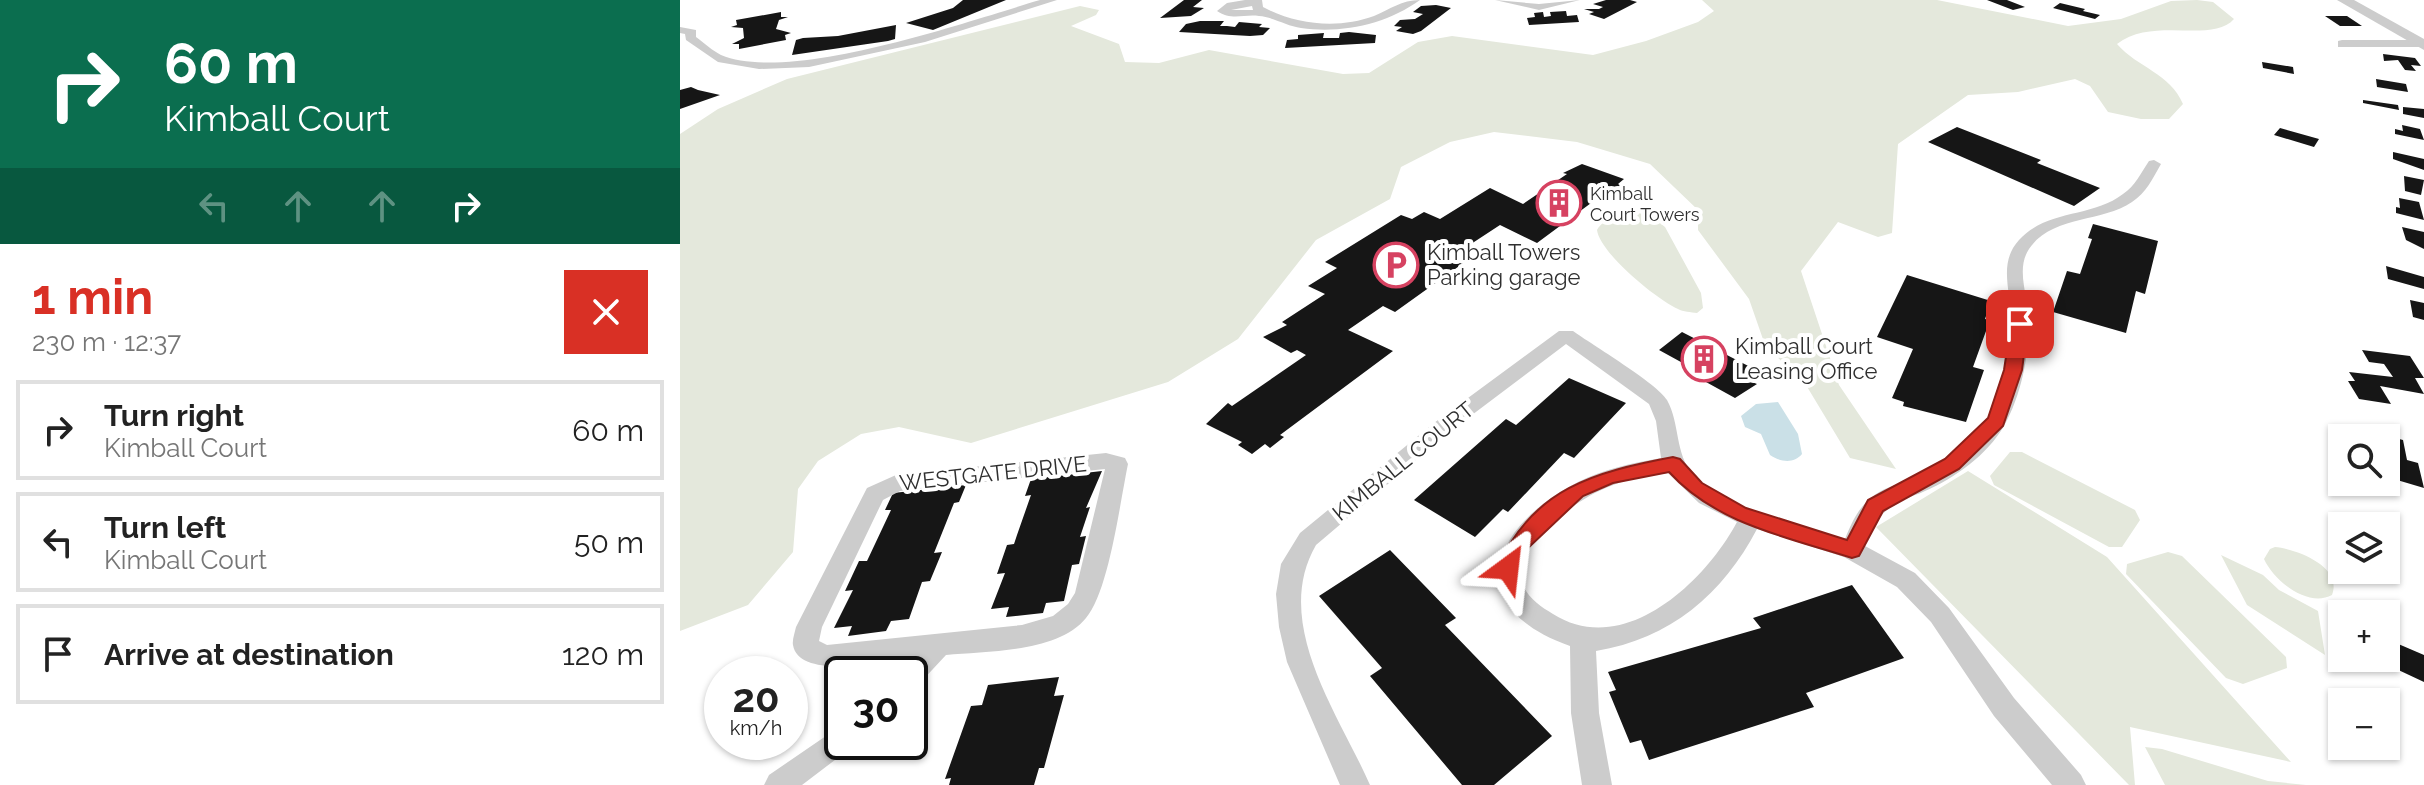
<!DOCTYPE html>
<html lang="en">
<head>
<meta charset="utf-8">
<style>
  body { margin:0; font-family:Raleway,sans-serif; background:#f6f6f6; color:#222; height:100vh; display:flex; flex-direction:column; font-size:30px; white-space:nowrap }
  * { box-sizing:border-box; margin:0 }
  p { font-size:26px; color:#767676 }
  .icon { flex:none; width:44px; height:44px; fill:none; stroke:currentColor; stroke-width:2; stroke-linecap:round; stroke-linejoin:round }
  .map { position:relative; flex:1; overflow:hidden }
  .sheet { display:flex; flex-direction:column; background:#fff; width:680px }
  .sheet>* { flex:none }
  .top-card { background:#0b6e4f; color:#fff; overflow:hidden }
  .controls { position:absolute; left:1648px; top:424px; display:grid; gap:16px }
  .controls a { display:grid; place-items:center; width:72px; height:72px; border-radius:0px; background:#fff; box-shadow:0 2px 6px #0004; font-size:40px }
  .speed { position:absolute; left:24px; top:656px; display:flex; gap:16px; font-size:40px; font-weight:700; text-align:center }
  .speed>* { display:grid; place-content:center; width:104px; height:104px; border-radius:50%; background:#fff; box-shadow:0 2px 6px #0004; line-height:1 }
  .speed small { font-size:20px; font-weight:400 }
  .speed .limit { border:4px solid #111; border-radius:12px; background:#fff; color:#111 }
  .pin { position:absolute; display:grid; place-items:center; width:68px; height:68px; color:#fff; margin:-34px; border-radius:16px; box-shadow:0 4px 12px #0006 }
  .me { position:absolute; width:88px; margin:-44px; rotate:30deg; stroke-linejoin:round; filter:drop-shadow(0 0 6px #0008) }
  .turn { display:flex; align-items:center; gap:28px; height:168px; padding:0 32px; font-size:36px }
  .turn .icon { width:104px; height:104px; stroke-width:2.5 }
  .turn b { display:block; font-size:56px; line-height:68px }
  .lanes { display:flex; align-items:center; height:76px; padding:0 32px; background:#0003; justify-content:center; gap:40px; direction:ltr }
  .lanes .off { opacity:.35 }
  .round { display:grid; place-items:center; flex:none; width:84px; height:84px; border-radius:0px; background:#f6f6f6 }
  .overview { display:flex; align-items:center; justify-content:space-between; height:136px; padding:0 32px }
  h1 { font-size:48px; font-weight:700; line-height:60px; color:#d93025 }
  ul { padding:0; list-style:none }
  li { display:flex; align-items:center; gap:24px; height:100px; margin:0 16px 12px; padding:0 16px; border:4px solid #e0e0e0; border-radius:0px }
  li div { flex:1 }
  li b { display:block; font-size:30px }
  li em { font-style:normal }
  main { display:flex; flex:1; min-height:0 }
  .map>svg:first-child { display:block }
  .green { fill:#e4e8dc }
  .water { fill:#cae0e7 }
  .building { fill:#161616 }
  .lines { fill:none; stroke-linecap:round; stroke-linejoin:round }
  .minor { fill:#ccc; fill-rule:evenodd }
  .tertiary { fill:#ccc; fill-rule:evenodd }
  .route { fill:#d93025; stroke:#8d1f18; stroke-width:2 }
  .labels { text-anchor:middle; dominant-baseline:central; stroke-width:8; stroke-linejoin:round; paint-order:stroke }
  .far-poi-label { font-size:18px; fill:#2f2f2f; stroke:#fff; text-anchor:start }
  .poi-label { font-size:22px; fill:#2f2f2f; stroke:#fff; text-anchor:start }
  .street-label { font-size:22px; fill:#2f2f2f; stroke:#fff }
</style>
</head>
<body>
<main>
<section class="sheet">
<div class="top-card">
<div class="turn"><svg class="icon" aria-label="right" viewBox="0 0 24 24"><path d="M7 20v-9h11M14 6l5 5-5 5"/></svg><div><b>60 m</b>Kimball Court</div></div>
<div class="lanes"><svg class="icon off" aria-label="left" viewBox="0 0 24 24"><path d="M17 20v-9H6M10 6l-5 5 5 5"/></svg><svg class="icon off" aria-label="ahead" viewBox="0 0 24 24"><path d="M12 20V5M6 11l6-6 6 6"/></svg><svg class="icon off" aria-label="ahead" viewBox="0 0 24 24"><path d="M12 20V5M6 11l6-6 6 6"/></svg><svg class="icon" aria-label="right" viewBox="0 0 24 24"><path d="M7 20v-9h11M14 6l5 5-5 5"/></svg></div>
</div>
<div class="overview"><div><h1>1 min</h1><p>230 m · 12:37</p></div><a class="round" style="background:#d93025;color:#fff"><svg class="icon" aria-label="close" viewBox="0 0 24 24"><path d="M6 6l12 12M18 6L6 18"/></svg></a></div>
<ul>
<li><svg class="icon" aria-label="right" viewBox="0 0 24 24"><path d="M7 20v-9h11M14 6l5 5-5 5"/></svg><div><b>Turn right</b><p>Kimball Court</p></div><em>60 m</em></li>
<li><svg class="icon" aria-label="left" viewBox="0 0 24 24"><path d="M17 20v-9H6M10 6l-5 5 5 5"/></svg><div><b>Turn left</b><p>Kimball Court</p></div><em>50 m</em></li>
<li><svg class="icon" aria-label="arrive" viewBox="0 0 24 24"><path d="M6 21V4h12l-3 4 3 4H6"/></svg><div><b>Arrive at destination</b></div><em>120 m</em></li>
</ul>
</section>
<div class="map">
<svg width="1744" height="785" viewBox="0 0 1744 785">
  <rect width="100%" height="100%" fill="#fff"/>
  <path class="green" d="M1022 0H1257L1388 26 1441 19 1491 1 1517 0 1533 2 1554 19C1532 44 1473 16 1437 44 1458 68 1490 73 1503 104L1489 119H1461L1428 112 1410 86 1395 79 1338 92 1288 95 1218 144 1212 233 1198 237 1158 222 1121 271 1159 385 1216 469 1170 458 1126 385 1085 345 1069 299 1018 230V210L970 164 897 142 814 132 770 142 721 167 710 199 636 240 558 339 488 382 291 443 219 427 181 434 138 461 118 489 113 552 68 605 0 631V134L38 109 107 79 400 6 419 10 416 15 391 26 439 44 445 62 479 63 529 50 663 74 689 73 738 42 772 36 913 55 966 41 1018 22 1034 11Z
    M968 214 985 227 1021 293 1023 308 1017 313C1011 312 1003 312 998 309 976 299 920 253 917 230 927 214 950 212 968 214Z
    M1330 452H1342L1455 510 1460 520 1442 547H1429L1314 485 1310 476Z
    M1288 471 1427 557 1611 762 1450 727 1455 785H1449L1196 527Z
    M1595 547C1616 549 1663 566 1652 595 1628 608 1594 581 1584 559L1590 549Z
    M1488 552 1502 556 1606 657 1607 668 1563 684 1546 678 1446 574 1447 564Z
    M1541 555 1583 575 1599 590 1638 611 1645 655 1567 605Z
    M1465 747 1482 749 1588 781 1626 785H1485Z"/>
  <path class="water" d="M1098 402 1118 434 1122 454C1114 464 1100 462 1090 455L1081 434 1065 427 1061 416 1076 404Z"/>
  <path class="building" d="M283 0H326L253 30 226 23 273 8Z
    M504 0H522L513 7 524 8 511 16 480 18Z
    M926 0H950L957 2 924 19 909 14 914 12 904 9H919L923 7 913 4Z
    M1307 0H1327L1345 7 1333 10Z
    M1380 3 1405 9 1403 11 1420 15 1415 19 1373 8Z
    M756 5 771 8 741 31 733 34 716 31 722 27 714 26 720 20 735 19 743 14 733 12 741 6Z
    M886 11 887 16 897 15 899 22 849 25 847 18 855 17 854 13 863 12 864 17 871 16 870 12Z
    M101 12V17H108L99 20 96 29 111 33 105 35 106 40 59 49V44H52L64 38 63 28 51 27 57 25 56 20Z
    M1645 16H1667L1682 26H1660Z
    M520 21H544L540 26H547L555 27 559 22 582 24 579 27 590 28 583 35 570 36 499 32 506 24Z
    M216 25 215 39 208 41 112 55 116 40 123 38 158 36Z
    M669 32 696 35 695 43 605 48 607 40 618 39V35L644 33 643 38H659L660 33Z
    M1703 54 1735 58 1741 66 1731 65 1736 71 1725 70 1718 60 1704 61Z
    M1582 62 1613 67 1614 74 1583 68Z
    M1696 79 1726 84 1728 92 1697 87Z
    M11 87 18 90 40 95 0 109V90Z
    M1683 100 1718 105 1719 110 1683 103Z
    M1723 107 1744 109V118L1723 114Z
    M1722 125 1740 129 1744 140 1715 134V129L1723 131Z
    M1277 127 1361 160 1357 163 1420 188 1394 206 1248 142Z
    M1600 128 1639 139 1634 147 1594 135Z
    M1713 152 1744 159V170L1713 159Z
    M902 164 944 179 938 184 941 186 930 189 857 243 820 225 791 244 803 249 715 312 703 306 668 330 713 351 600 435 604 437 590 448 585 444 572 454 558 445 562 442 526 424 548 403 552 406 626 355 617 350 611 353 583 337 607 325 602 322 645 294 628 286 657 268 645 262 721 215 732 219 744 212 760 219 810 188 843 204 887 174 883 173Z
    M1724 176 1744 180 1741 195 1725 191Z
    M1719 198 1739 202 1744 220 1716 213V207L1720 208Z
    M1413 224 1478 241 1465 294 1456 291 1446 333 1373 312 1387 271 1400 274 1412 239 1408 238Z
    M1722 227 1744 232V249L1726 240Z
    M1706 266 1744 277V289L1708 279Z
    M1227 275 1311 301 1305 319 1310 320 1293 367 1304 370 1286 422 1223 406 1224 402 1212 398 1233 349 1197 337Z
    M1730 300 1744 303V320L1733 317Z
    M1002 332 1082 373 1072 382 1077 384 1055 398 1006 371 1010 367 979 350Z
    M1682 350 1730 356 1744 378H1735L1744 394 1700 386 1711 404 1679 399 1668 381H1675L1669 372 1713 377 1704 364 1689 362Z
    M889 378 946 403 894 458 884 453 828 512 823 509 795 537 734 500 826 419 836 425Z
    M1673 427 1723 440 1727 460 1738 463 1744 488 1707 477 1706 438H1675Z
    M422 471 406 508 410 507 400 537 406 536 399 564 392 565 384 601 366 603 363 613 326 617 329 607 311 609 325 573 317 574 327 545 334 544 337 535 351 495 345 496 351 479Z
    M286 485 279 502 274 503 254 553 262 552 250 581 242 582 229 619 211 621 206 631 168 636 172 626 154 628 173 590 165 591 179 561H187L211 510H205L213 493Z
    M710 550 776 618 765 625 872 736 814 785H782L690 676 702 668 639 596Z
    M1172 585 1224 658 1126 693 1134 707 969 760 961 740 950 743 929 692 936 690 928 672 1081 628 1073 618Z
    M1716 643 1744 655V682L1712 667Z
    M379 677 374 696 384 695 364 768H359L354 785H269L271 778 265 779 291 706 302 705 308 685Z"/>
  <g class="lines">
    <path class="minor" d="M360 0H377L245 42 129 67 79 69 38 62 6 40 5 34 0 33V27L16 30V37C24 43 33 51 41 55 110 84 288 21 360 0Z
      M565 0H582L583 7C616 25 659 29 694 16 711 9 721 0 740 0 707 24 662 34 621 28 607 26 593 17 579 16 563 14 552 21 537 11L547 3ZM572 6 573 10H551Z
      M815 0 859 4 900 0 859 10Z
      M1662 40H1742L1744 47H1658V41Z
      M1474 160 1481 164C1473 178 1466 193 1452 202 1421 223 1372 215 1349 249 1335 270 1349 298 1349 321 1349 356 1341 396 1324 426 1307 455 1275 478 1245 491 1232 497 1218 500 1207 510 1196 519 1191 533 1185 546L1235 573 1269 608 1334 698 1401 775 1406 785H1372L1314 716 1251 622 1217 587 1164 557 1077 529C1043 594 990 639 916 651L919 713 932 785H902L891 713 890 646C779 607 811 526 898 482 924 469 953 463 981 458L976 421 969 404 886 344 768 433 636 545C591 623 659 714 690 785H660L607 662 599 627 596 594 601 564 620 533 754 423 879 331H893C911 344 978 384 987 400 1000 423 995 455 1013 474 1052 513 1115 523 1165 539 1171 524 1178 508 1191 498 1202 488 1216 485 1229 480 1258 467 1294 445 1309 416 1323 388 1329 353 1331 322 1332 293 1317 264 1339 240 1367 209 1412 218 1443 194 1455 186 1461 173 1469 161ZM988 473 1019 503 1057 522C1025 582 944 659 873 614 861 607 848 598 843 585 829 546 899 498 928 487 947 479 968 476 988 473Z
      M426 453 445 458 448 464C440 502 429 591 406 618 378 653 306 651 266 655L239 684 230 688V674H218L229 658C205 661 119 681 113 645 112 640 115 632 116 627L187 488 216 475ZM425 469 395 593 388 604 373 616 342 625 147 645 139 641 142 627 203 500 220 491Z
      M162 725V742H174L172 747 122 785H84L89 775Z"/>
    <path class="tertiary" d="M1657 0H1674L1744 39V50Z"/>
  </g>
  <path class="route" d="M1340 319 1348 324 1342 370 1323 426 1279 469 1203 511 1179 556 1172 558C1107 537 1036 524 989 472L933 483 903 496 848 548 836 574H820L817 568C853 488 914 472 993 457L1000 459 1022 483 1066 508 1167 540 1188 500 1265 459 1308 418 1324 370 1331 324Z"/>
  <defs>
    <g id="building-ring" transform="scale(2.3)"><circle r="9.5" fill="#fff" stroke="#d64261" stroke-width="1.5"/><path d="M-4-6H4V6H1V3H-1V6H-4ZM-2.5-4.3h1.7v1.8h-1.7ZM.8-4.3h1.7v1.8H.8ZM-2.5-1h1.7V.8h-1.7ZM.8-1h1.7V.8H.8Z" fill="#d64261"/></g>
    <g id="parking-ring" transform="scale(2.3)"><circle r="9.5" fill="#fff" stroke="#d64261" stroke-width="1.5"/><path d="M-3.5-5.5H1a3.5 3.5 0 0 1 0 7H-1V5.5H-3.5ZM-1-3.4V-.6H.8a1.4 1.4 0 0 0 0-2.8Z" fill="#d64261"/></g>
  </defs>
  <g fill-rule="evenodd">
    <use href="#building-ring" x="879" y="203"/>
    <use href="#parking-ring" x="716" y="265"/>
    <use href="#building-ring" x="1024" y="359"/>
  </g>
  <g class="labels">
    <g class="far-poi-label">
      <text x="910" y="193">Kimball<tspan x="910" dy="21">Court Towers</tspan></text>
    </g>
    <g class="poi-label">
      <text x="747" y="252">Kimball Towers<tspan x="747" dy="25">Parking garage</tspan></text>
      <text x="1055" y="346">Kimball Court<tspan x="1055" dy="25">Leasing Office</tspan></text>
    </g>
    <g class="street-label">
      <text transform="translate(723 461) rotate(-39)">KIMBALL COURT</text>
      <text transform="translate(313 473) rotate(-6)">WESTGATE DRIVE</text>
    </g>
  </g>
</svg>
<div class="controls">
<a><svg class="icon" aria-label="search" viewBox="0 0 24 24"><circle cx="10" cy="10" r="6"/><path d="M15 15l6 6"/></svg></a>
<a><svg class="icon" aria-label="layers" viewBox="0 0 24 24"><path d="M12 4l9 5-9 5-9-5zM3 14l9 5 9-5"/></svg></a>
<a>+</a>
<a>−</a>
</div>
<div class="speed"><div>20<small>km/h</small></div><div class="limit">30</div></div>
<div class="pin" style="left:1340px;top:324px;background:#d93025"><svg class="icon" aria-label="arrive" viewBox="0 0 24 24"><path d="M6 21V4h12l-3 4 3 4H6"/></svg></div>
<svg class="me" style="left:828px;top:568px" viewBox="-20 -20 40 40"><path d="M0-17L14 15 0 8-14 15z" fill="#d93025" stroke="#fff" stroke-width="4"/></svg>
</div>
</main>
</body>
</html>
